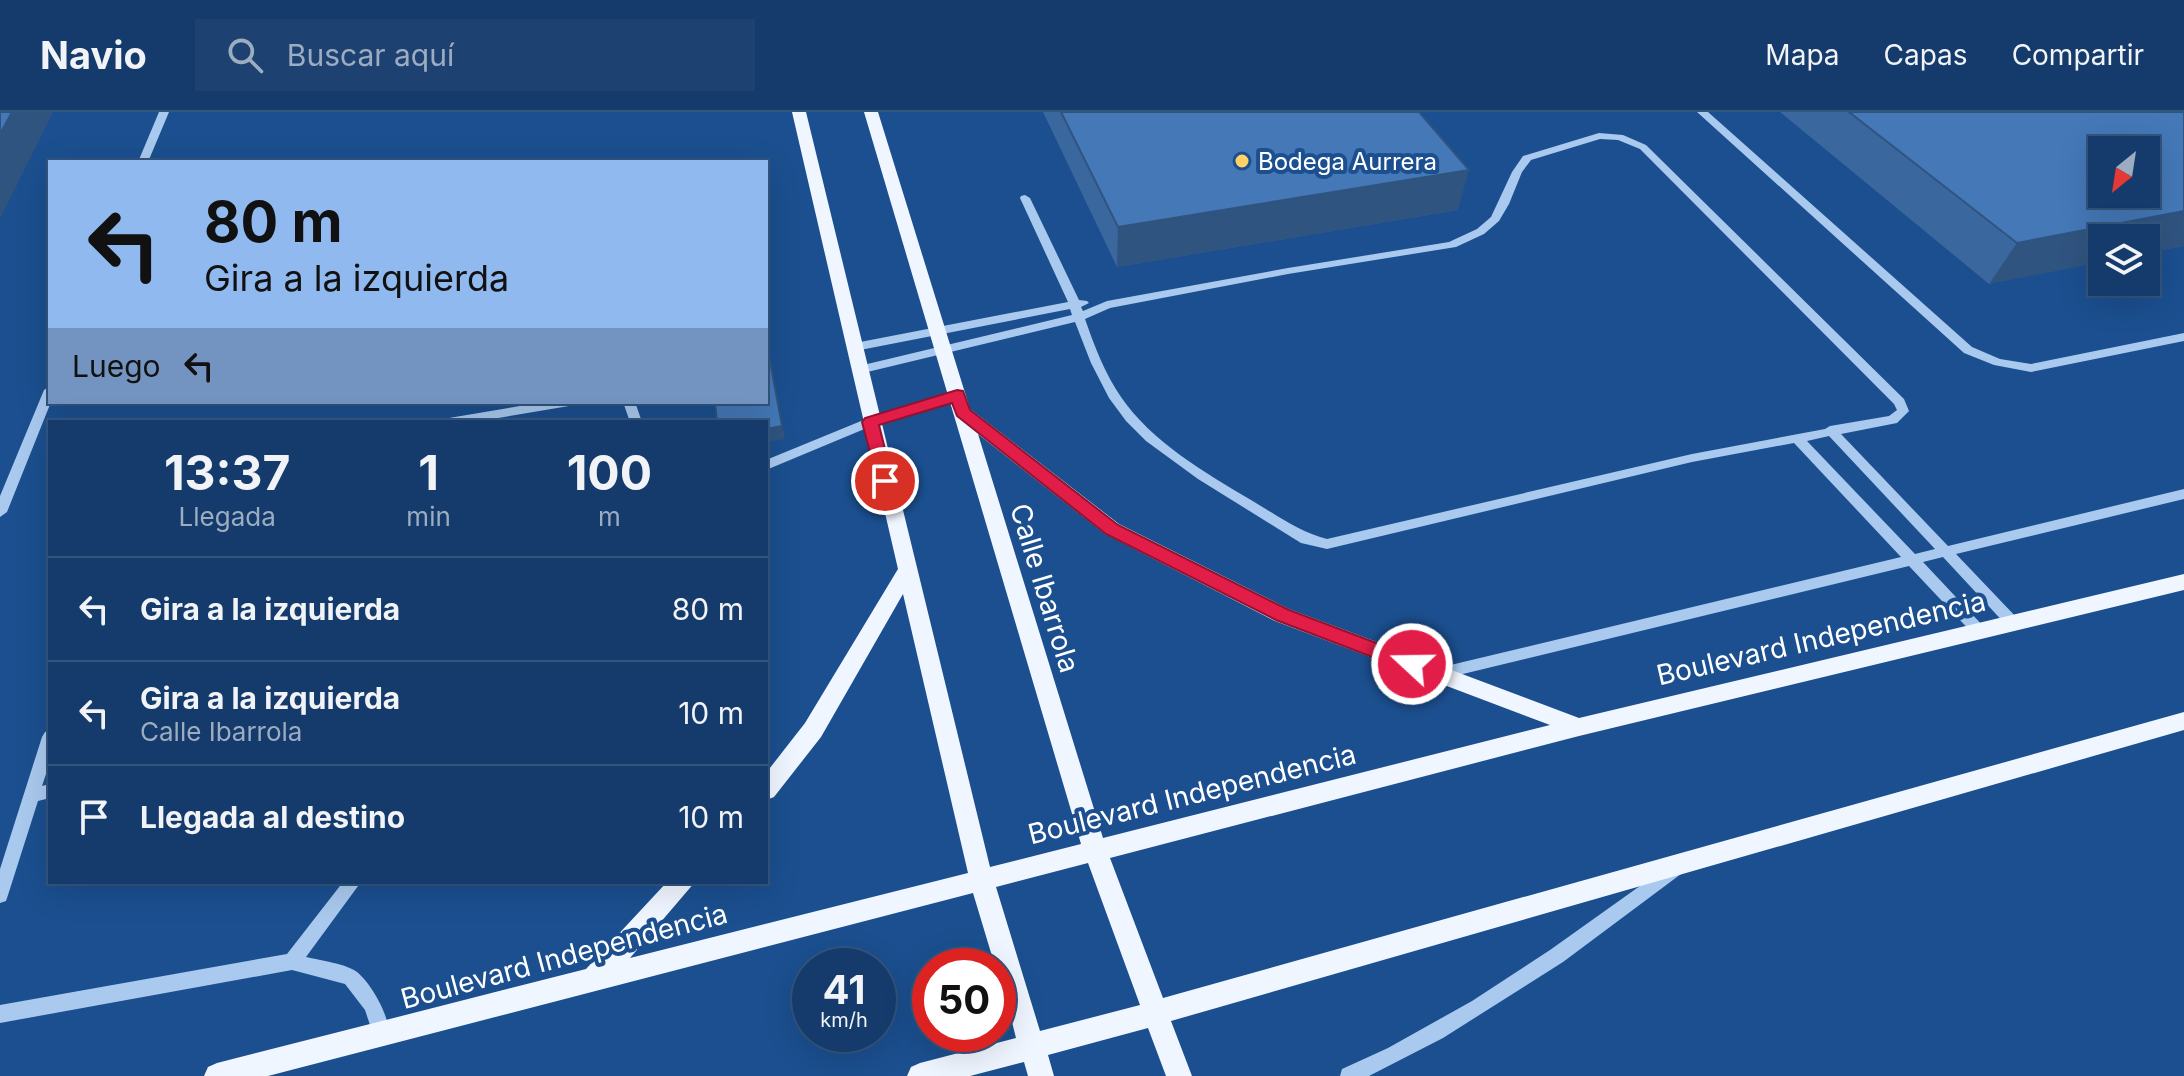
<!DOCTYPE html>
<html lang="es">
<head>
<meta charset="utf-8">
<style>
  body { margin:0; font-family:Inter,sans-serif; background:#1d4271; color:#f1f3f6; height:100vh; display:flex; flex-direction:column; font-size:30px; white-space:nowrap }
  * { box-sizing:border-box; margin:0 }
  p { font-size:26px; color:#9dadc1 }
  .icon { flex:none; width:44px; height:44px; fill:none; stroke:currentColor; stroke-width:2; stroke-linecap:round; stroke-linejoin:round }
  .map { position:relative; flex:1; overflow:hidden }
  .sheet { position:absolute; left:48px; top:308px; width:720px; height:464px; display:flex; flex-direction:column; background:#143b6b; border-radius:0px; box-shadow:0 8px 32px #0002,0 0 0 2px #33557e }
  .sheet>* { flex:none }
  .guide { position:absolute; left:48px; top:48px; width:720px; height:244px; border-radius:0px; box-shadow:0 8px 32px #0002,0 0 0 2px #33557e; background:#90b9f0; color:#111; overflow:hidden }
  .needle { width:52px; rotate:210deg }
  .buttons { position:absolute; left:2088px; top:24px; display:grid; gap:16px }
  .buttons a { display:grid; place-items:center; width:72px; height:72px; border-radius:0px; background:#143b6b; box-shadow:0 8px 32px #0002,0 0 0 2px #33557e; font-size:40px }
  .speed { position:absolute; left:792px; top:836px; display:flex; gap:16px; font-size:40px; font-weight:700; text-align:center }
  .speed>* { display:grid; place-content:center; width:104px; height:104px; border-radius:50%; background:#143b6b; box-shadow:0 8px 32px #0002,0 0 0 2px #33557e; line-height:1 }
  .speed small { font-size:20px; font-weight:400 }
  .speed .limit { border:12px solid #d22; background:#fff; color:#111 }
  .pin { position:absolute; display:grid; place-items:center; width:68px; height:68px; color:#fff; margin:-34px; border:4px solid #fff; border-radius:50%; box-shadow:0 2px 8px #0007 }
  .me { position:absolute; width:88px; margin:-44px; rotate:291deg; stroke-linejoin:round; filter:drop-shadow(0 0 6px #0008) }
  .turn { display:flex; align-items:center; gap:28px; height:168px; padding:0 24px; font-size:36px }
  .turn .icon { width:104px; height:104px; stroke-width:2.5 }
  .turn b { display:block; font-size:56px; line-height:68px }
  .then { display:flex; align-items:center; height:76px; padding:0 24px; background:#0003; gap:16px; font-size:30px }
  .eta { display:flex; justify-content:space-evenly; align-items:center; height:136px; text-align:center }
  .eta b { font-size:48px; font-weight:700; line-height:56px }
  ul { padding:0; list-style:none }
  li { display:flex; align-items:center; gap:24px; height:104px; padding:0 24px; border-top:2px solid #33557e }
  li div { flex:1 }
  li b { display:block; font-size:30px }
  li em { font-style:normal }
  header { display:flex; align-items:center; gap:48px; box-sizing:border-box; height:112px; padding:0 40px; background:#143b6b; border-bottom:2px solid #33557e }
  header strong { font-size:38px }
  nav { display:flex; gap:44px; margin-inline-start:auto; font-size:28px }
  .search { width:560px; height:72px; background:#1d4271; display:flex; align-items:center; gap:20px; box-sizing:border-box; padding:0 28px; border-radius:0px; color:#9dadc1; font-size:30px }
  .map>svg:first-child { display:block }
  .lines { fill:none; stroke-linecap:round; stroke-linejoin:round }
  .minor { fill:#a9c9ee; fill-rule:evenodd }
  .major { fill:#f0f6ff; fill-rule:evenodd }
  .wall { fill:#3a679d }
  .shaded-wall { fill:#305480 }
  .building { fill:#4478b7; stroke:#305480; stroke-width:2; fill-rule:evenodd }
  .route { fill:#e11d48; stroke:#92132f; stroke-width:2 }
  .poi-dot { fill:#ffd166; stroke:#1b4f8f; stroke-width:3 }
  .labels { text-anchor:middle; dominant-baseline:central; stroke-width:8; stroke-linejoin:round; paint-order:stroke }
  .far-poi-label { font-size:24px; fill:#fff; stroke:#1b4f8f; text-anchor:start }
  .street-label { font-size:28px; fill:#fff; stroke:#1b4f8f }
</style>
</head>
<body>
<header>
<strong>Navio</strong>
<div class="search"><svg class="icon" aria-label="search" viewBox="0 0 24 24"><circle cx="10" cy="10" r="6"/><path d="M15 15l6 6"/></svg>Buscar aquí</div>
<nav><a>Mapa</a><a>Capas</a><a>Compartir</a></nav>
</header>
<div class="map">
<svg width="2184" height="964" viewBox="0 0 2184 964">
  <rect width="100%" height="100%" fill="#1b4f8f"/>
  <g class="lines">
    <path class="minor" d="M159 0H169L148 50H138Z
      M1697 0H1708L1972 235 2000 247 2031 252 2184 221V229L2031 260 1994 253 1964 241Z
      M1599 21 1623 23 1646 33 1904 287 1909 299 1897 311 1841 322 1948 434 2184 377V387L1956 442 2018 507 2020 511 2018 515H2008L1943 445 1923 450 1985 516 1987 520 1985 524H1975L1909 454 1438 568 1433 566 1431 562 1433 558 1438 556 1901 445 1794 331 1692 350 1327 437 1301 431 1198 367 1146 329 1126 309 1109 286 1091 251 1075 210 859 262 853 258 859 254 1072 203 1070 197 855 239 849 235 855 231 1068 190 1020 86 1021 84 1025 83 1030 86 1079 188 1087 189 1089 191 1081 195 1083 199 1107 189 1288 156 1449 130 1477 117 1491 105 1512 60 1523 44ZM1600 27 1618 28 1640 37 1894 292 1897 298 1889 304 1830 314 1825 317 1692 342 1327 427C1299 420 1275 402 1251 388 1204 360 1152 330 1121 285 1105 262 1094 233 1085 207L1110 196 1288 162 1456 135 1484 122 1499 109 1509 92 1522 60 1531 48ZM1829 324 1935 437 1915 442 1807 329Z
      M50 274 51 290 7 400 0 405V384L44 278Z
      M957 279 961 280 963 283 961 286 874 313 766 358V348L866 307Z
      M544 290H575L569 294 474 310H443L449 306Z
      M623 290H635L642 310H630Z
      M50 618V650L42 674 50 672V686L38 689 8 783 6 789 0 791V757L42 625 45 620Z
      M1675 749 1681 752 1683 757 1681 762 1563 850 1443 926 1369 964H1340L1342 957 1388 936 1472 889 1550 838Z
      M343 770H361L306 845C319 848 347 852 357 860 371 871 395 911 387 928L381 931 375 928 365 898 345 872 292 858 0 911V893L287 842Z"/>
    <path class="major" d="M792 0H806L990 755 1081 732 864 0H878L970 297 1119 412 1289 497 1579 606 2184 462V478L1579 624 1110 746 1163 886 2184 600V618L1171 909 1192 964H1166L1148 916 1048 943 1054 964H1028L1024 950 970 964H907L911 955 920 951 1016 926 998 854H995L973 781 268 964H204L208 955 217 951 586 857 667 770H695L630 846 968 761 903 482 821 625 774 685 766 688V661L805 611 898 457ZM978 322 1105 422 1275 509 1550 613 1103 726ZM1088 751 1140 893 1040 919 996 775Z"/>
  </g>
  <path class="wall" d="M1043 0H1419L1458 98 1117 155Z
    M1780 0H2184V134L2146 141V126L1989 172Z"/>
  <path class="shaded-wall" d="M12 0H53L0 107V22Z
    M1469 58 1458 98 1117 155 1118 115Z
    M2184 99V134L2146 141V126H2102V150L1989 172 2017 131Z
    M767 233 785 327 766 330V317Z"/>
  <path class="building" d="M0 0H12L0 22Z
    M1061 0H1419L1469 58 1118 115Z
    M1849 0H2184V99L2017 131ZM2102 38H2146V82H2102Z
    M766 233H767L782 314 766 317V310H717L715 290H766Z"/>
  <path class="route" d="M957 278 963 279 970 298 1118 413 1289 498 1419 547V558H1406L1276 508 1106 422 957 304 952 291 879 313 893 369 885 375 879 374 862 310 865 306Z"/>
  <circle class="poi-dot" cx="1242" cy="49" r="8"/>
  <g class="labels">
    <g class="far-poi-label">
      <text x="1258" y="49">Bodega Aurrera</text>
    </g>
    <g class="street-label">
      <text transform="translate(1045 476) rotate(73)">Calle Ibarrola</text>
      <text transform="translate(1821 526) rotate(-13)">Boulevard Independencia</text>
      <text transform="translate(1192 682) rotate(-14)">Boulevard Independencia</text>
      <text transform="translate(564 844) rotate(-15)">Boulevard Independencia</text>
    </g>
  </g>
</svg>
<div class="buttons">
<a><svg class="needle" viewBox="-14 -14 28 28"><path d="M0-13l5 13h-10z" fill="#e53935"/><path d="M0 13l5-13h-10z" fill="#9dadc1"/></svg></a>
<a><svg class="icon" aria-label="layers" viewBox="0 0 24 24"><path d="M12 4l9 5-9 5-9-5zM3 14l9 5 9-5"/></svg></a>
</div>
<div class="speed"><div>41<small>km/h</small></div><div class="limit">50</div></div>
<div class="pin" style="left:885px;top:369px;background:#d93025"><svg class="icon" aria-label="arrive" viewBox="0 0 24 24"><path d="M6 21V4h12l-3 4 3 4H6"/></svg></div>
<svg class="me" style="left:1412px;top:552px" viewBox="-20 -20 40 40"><circle r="17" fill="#e11d48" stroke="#fff" stroke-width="3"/><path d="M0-11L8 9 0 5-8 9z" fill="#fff"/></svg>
<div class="guide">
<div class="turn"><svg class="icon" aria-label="left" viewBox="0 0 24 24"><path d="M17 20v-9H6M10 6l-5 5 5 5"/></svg><div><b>80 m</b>Gira a la izquierda</div></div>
<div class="then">Luego<svg class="icon" aria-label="left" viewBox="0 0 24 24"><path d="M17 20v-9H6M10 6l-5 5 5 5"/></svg></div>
</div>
<section class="sheet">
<div class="eta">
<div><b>13:37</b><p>Llegada</p></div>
<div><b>1</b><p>min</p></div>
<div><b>100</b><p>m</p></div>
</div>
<ul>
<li><svg class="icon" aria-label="left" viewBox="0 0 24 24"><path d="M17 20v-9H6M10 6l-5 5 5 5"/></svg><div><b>Gira a la izquierda</b></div><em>80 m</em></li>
<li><svg class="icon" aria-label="left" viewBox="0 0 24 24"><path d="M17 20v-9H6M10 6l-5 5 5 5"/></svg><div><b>Gira a la izquierda</b><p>Calle Ibarrola</p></div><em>10 m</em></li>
<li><svg class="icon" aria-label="arrive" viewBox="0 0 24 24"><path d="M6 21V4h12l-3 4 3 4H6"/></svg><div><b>Llegada al destino</b></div><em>10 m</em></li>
</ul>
</section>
</div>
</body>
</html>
